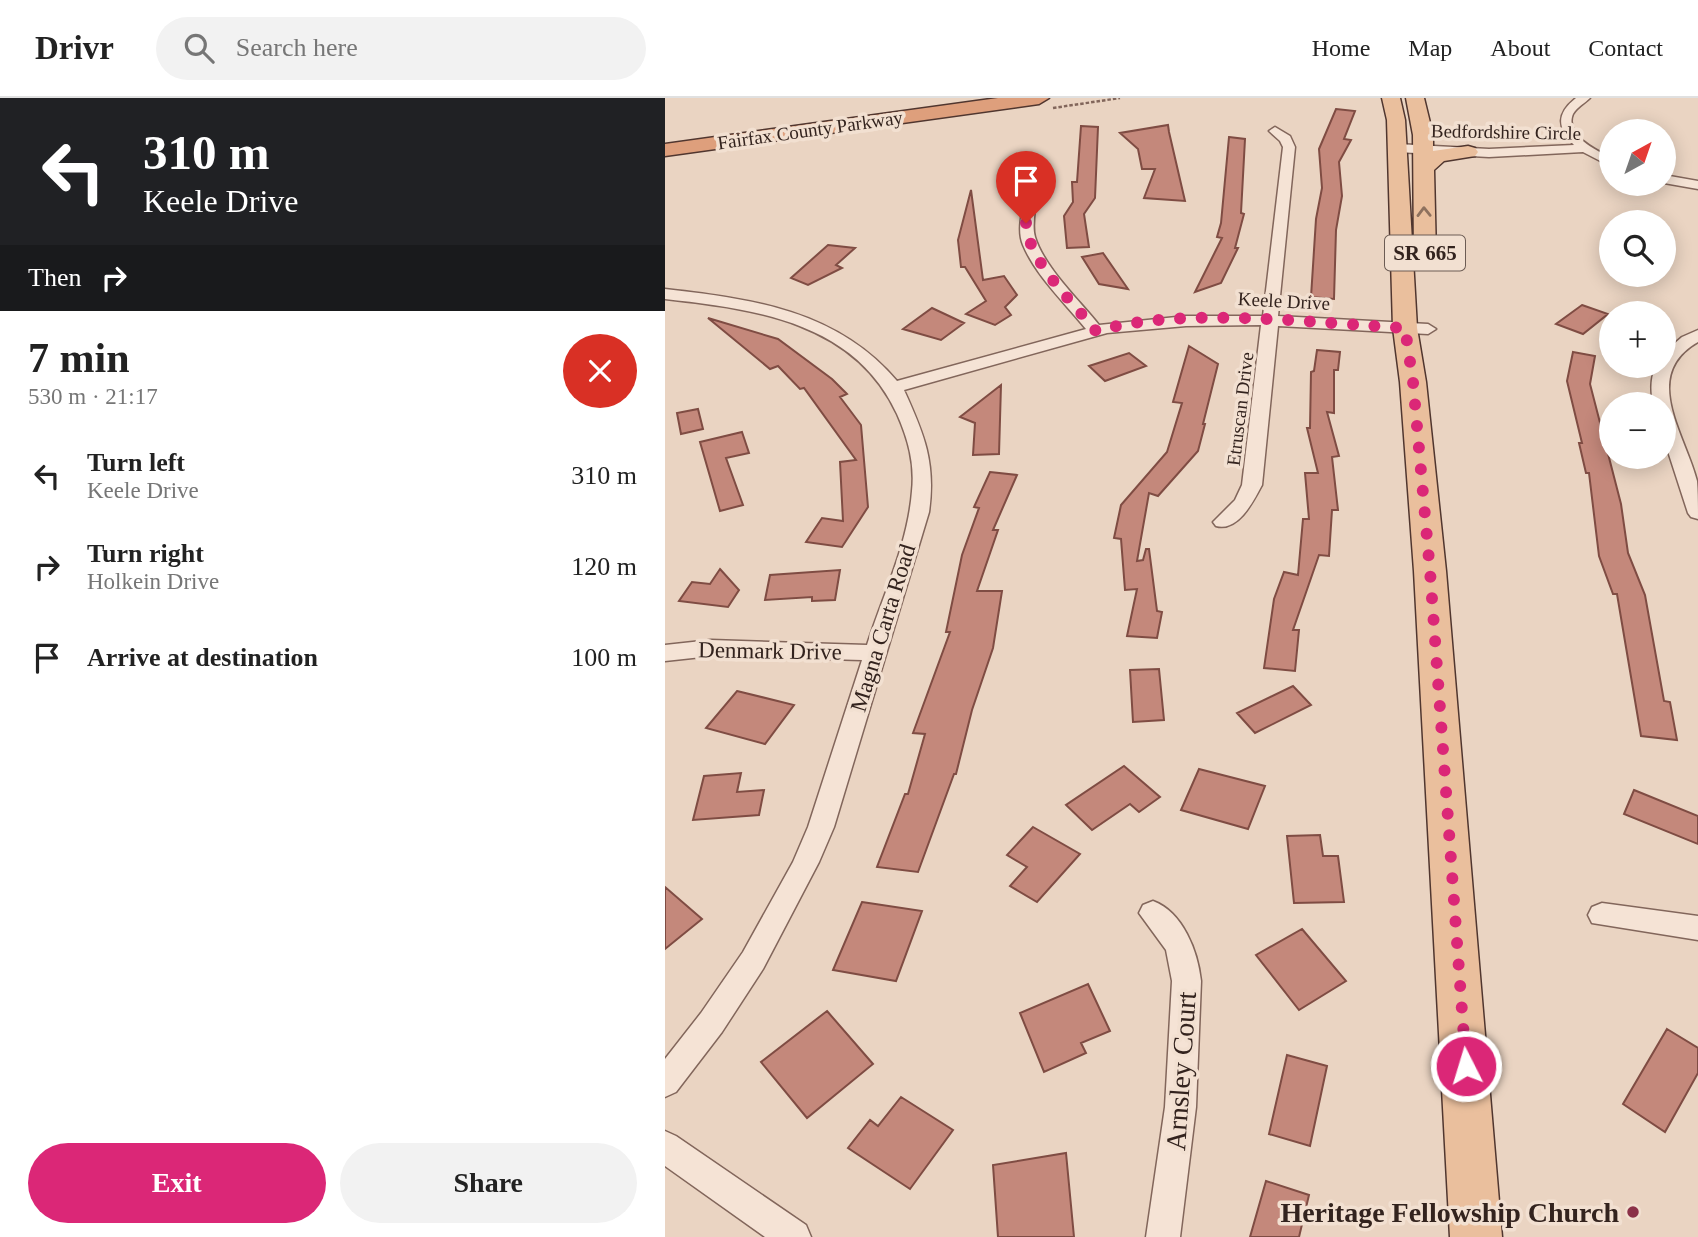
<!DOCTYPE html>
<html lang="en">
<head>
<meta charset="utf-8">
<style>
  body { margin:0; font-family:"Times New Roman",serif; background:#f2f2f2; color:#222; height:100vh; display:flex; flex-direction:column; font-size:26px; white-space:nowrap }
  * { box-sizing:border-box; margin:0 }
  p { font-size:23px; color:#767676 }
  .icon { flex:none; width:38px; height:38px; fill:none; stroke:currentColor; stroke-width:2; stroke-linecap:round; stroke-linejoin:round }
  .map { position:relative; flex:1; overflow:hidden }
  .sheet { display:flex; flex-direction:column; background:#fff; width:665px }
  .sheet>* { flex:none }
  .hud { background:#202124; color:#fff; overflow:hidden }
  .needle { width:46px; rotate:40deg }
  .buttons { position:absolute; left:934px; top:21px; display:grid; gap:14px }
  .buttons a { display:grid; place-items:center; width:77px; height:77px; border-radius:50%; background:#fff; box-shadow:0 4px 18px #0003; font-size:35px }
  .pin { position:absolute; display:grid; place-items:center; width:60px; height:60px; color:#fff; margin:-72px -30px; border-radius:50% 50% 50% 0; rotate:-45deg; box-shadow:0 0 7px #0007 }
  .pin .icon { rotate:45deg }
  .me { position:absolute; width:77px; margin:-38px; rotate:355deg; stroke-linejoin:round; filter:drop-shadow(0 0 5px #0008) }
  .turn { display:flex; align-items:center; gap:24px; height:147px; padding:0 28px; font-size:32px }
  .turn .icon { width:91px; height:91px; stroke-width:2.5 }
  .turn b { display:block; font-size:49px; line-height:60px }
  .then { display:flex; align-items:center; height:66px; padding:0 28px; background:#0003; gap:14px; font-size:26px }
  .round { display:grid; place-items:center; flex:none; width:74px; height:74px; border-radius:37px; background:#f2f2f2 }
  .summary { display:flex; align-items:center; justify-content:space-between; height:119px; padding:0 28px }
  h1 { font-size:42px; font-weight:600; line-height:52px }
  .cta { display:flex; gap:14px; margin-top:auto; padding:14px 28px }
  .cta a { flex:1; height:80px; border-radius:42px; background:#db2777; color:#fff; font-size:28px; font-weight:600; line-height:80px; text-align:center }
  .cta a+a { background:#f2f2f2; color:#222 }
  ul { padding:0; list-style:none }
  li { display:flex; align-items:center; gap:21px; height:91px; padding:0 28px }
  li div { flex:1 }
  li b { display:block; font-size:26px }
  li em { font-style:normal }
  header { display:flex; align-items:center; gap:42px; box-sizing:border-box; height:98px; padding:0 35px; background:#fff; border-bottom:2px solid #e0e0e0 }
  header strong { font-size:33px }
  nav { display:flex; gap:38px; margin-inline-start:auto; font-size:24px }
  .search { width:490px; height:63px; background:#f2f2f2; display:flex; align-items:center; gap:18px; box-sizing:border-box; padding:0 24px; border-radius:38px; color:#767676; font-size:26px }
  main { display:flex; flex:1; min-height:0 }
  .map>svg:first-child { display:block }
  .building { fill:#c4887b; stroke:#7f4c43; stroke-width:2 }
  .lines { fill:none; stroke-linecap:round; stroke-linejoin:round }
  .minor-casing { stroke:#82665b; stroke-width:3 }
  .primary-casing { stroke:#50362f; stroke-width:3 }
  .trunk-casing { stroke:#50362f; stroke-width:3 }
  .path { stroke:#82665b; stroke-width:2.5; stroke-dasharray:3.5 2; stroke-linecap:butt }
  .minor { fill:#f5e3d5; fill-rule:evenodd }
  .primary { fill:#eabf9d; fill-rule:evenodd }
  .trunk { fill:#de9f7c; fill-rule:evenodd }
  .oneway { stroke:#8e715e }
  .route { stroke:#db2777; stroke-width:12; stroke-dasharray:0 21.6 }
  .poi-dot { fill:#8b3148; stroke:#f2e0d1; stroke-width:2.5 }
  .labels { text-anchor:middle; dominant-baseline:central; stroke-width:7; stroke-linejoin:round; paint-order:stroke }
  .far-street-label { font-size:19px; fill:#33231e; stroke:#f2e0d1 }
  .shield { fill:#f2e0d1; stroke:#6c5c54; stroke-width:2 }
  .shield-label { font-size:21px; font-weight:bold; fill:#33231e }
  .street-label { font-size:23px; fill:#33231e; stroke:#f2e0d1 }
  .near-street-label { font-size:28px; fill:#33231e; stroke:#f2e0d1 }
  .near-poi-label { font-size:28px; font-weight:bold; fill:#33231e; stroke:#f2e0d1; text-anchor:end }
</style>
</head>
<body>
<header>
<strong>Drivr</strong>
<div class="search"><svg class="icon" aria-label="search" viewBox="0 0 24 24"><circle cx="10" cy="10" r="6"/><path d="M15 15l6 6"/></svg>Search here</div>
<nav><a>Home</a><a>Map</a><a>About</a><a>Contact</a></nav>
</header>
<main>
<section class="sheet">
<div class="hud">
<div class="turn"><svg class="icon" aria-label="left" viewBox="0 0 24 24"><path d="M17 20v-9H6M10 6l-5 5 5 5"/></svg><div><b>310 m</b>Keele Drive</div></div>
<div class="then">Then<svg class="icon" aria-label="right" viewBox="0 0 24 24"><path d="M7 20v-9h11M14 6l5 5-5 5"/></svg></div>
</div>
<div class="summary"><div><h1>7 min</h1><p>530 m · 21:17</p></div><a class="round" style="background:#d93025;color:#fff"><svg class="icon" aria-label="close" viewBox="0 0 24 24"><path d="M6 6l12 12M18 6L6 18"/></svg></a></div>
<ul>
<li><svg class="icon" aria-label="left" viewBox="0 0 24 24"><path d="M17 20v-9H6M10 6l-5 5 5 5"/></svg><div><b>Turn left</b><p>Keele Drive</p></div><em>310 m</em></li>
<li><svg class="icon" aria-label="right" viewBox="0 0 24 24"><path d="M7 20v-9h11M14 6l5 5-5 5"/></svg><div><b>Turn right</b><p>Holkein Drive</p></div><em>120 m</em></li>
<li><svg class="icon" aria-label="arrive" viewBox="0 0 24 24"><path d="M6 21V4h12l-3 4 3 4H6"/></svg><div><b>Arrive at destination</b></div><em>100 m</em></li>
</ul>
<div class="cta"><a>Exit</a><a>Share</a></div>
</section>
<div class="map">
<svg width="1033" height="1139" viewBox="0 0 1033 1139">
  <rect width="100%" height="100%" fill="#ead4c2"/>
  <path class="building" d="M671 11 690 13 679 41 686 42 674 64 677 98 671 132 669 201 646 199 651 121 657 90 654 51Z
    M503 27 504 34 520 103 479 100 490 71H477L473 51 455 35Z
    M416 28 433 29 430 100 419 116 424 149 402 150 399 118 408 104 407 84H412Z
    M564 39 580 41 576 115 579 116 570 150H573L556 185 530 194 557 140 552 139 556 125Z
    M306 92 318 182 339 178 352 197 340 209 346 217 330 227 301 216 321 203 300 169H296L293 142Z
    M163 147 190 150 171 167 177 170 143 187 126 180Z
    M438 155 463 191 434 186 417 159Z
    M917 207 943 216 918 236 891 226Z
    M267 210 299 225 276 242 238 231Z
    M43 220 113 241 167 281 182 296 175 299 196 327 203 409 177 449 141 444 157 420 178 423 175 364 191 362 139 290 135 291 113 268 105 271Z
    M524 248 553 266 538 326H540L533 353 493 398 484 395 472 463 478 462 481 451H484L492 513 497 514 492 540 462 538 472 491 460 492 456 441 449 440 456 407 502 354 517 305 508 304Z
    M652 252 675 254 673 272H669V315L662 314 674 358 667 359 673 412H667L664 458 654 457 628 532H634L630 573 599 570 609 501 619 474 633 477 638 421H644L640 375H653L642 330H645L646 274 649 273Z
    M908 254 930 258 925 286 956 406 963 455 980 497 999 603 1005 604 1012 642 976 638 952 496H948L934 458 924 375H921L914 345H917L902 283Z
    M464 255 481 268 440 283 424 268Z
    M336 287 334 356 308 357 310 325 295 319Z
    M33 311 38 331 16 336 12 315Z
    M77 334 84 355 61 360 78 407 55 413 35 344Z
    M325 374 352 377 328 432H333L312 493H337L328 550 307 612 291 676H289L253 774 212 769 240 696H243L260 636 248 635 285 534H281L297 457 314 410 309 409Z
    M55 471 74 492 63 509 14 503 27 484 45 486Z
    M175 472 170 502 147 503V499L100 502 105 477Z
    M494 571 499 622 468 624 465 572Z
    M628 588 646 607 590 635 572 615Z
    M72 593 129 607 100 646 41 630Z
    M459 668 495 699 474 714 465 706 427 732 401 707Z
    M534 671 600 688 583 731 516 712Z
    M76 675 72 694 99 692 94 717 28 722 39 678Z
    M969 692 1033 718V746L959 716Z
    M368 729 415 756 372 804 345 788 362 769 342 757Z
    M655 737 658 758H673L679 804 629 805 622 738Z
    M0 789 37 821 0 851Z
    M197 804 257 813 231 883 168 872Z
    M637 831 681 883 634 912 591 857Z
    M423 886 445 933 416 945 421 955 379 974 355 915Z
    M162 913 208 966 142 1020 96 964Z
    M1002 931 1033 950V975L1000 1034 958 1006Z
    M622 957 662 968 645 1048 604 1036Z
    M236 999 288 1032 245 1091 183 1050 205 1022 213 1028Z
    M401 1055 409 1139H333L328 1067Z
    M601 1083 644 1097 634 1139H585Z"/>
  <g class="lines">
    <g class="minor-casing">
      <path id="minor" d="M911 0H925C920 5 912 9 908 16 899 37 932 53 947 60V69L918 54 824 59 732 54 726 50 732 46 824 51 909 47C891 29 892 15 911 0Z
        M610 29 625 38 630 49 613 218 763 226 771 231 763 236 613 228 597 387C588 404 573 434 551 428L548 424 570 402 577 387 596 227 521 228 442 235 239 292C259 336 271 364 264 414L169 729 154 764 98 871 57 934 11 994 0 999V961L36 915 78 854 128 764 143 729 197 562 46 558 0 563V547L46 542 202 547C218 497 243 446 247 393 250 365 243 341 232 316 190 224 90 211 0 201V191C87 201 172 212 232 283L421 231C400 205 371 178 358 147 349 125 365 101 356 83 354 78 349 75 345 71L352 67C386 77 363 116 370 139 379 169 415 203 434 227L521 218H598L618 49 615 43 604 33Z
        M999 77 1033 83V91L999 85Z
        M1033 232V244C975 277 1020 336 1032 383 1033 395 1033 409 1033 421L1026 419 1023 415 999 341V306H988C986 293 985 281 991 268H999L1001 253 1017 239Z
        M488 803C518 814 533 854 536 883L531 1009 515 1139H481L500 1009 507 883 501 852 474 815 478 807Z
        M937 805 1033 818V842L927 825 923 817 927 809Z
        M0 1033 11 1038 141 1127 146 1139H100L0 1068Z"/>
    </g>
    <g class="primary-casing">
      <path id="primary" d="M717 0H735L740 22 752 230 761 284 781 473 837 1139H785L749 473 735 284 728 230 722 22Z
        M741 0H759L768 37V53L803 48 810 50 813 54 810 58 779 63 769 72 771 158 768 163H752L749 158 748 37Z"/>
    </g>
    <g class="trunk-casing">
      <path id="trunk" d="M333 0H384L374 6 0 58V46Z"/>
    </g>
    <path class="path" d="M388 10 455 0"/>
    <use href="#minor" class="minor"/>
    <use href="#primary" class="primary"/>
    <use href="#trunk" class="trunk"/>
  </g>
  <defs><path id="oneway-chevron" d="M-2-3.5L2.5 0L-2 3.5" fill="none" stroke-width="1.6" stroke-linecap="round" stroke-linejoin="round" transform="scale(1.75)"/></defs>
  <use class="oneway" href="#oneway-chevron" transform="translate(759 114) rotate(-91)"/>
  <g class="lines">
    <path class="route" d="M361 125C363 163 407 203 431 233 519 208 648 225 740 230L748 284 765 473 801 968"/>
  </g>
  <circle class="poi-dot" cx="968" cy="1114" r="7"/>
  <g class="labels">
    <g class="far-street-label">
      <text transform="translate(145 32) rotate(-8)">Fairfax County Parkway</text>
      <text transform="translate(841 34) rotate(1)">Bedfordshire Circle</text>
      <text transform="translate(619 203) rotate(3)">Keele Drive</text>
      <text transform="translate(575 311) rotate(-83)">Etruscan Drive</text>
    </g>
    <rect class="shield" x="720" y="137.5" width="80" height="35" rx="5"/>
    <g class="shield-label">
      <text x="760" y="155">SR 665</text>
    </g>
    <g class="street-label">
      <text transform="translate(218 530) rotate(-73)">Magna Carta Road</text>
      <text transform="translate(105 553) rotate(1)">Denmark Drive</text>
    </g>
    <g class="near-street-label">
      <text transform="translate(516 973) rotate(-86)">Arnsley Court</text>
    </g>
    <g class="near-poi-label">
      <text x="954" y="1114">Heritage Fellowship Church</text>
    </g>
  </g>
</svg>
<div class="buttons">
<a><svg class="needle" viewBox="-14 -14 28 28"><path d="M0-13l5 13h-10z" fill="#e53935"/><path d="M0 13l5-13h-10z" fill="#767676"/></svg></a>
<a><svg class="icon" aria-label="search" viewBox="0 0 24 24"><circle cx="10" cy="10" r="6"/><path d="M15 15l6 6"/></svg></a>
<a>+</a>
<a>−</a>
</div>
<div class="pin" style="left:361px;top:125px;background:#d93025"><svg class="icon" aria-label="arrive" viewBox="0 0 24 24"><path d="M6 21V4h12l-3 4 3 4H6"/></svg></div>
<svg class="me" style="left:801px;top:968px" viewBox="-20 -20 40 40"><circle r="17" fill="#db2777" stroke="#fff" stroke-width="3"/><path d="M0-11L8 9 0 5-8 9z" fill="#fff"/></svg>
</div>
</main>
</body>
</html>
